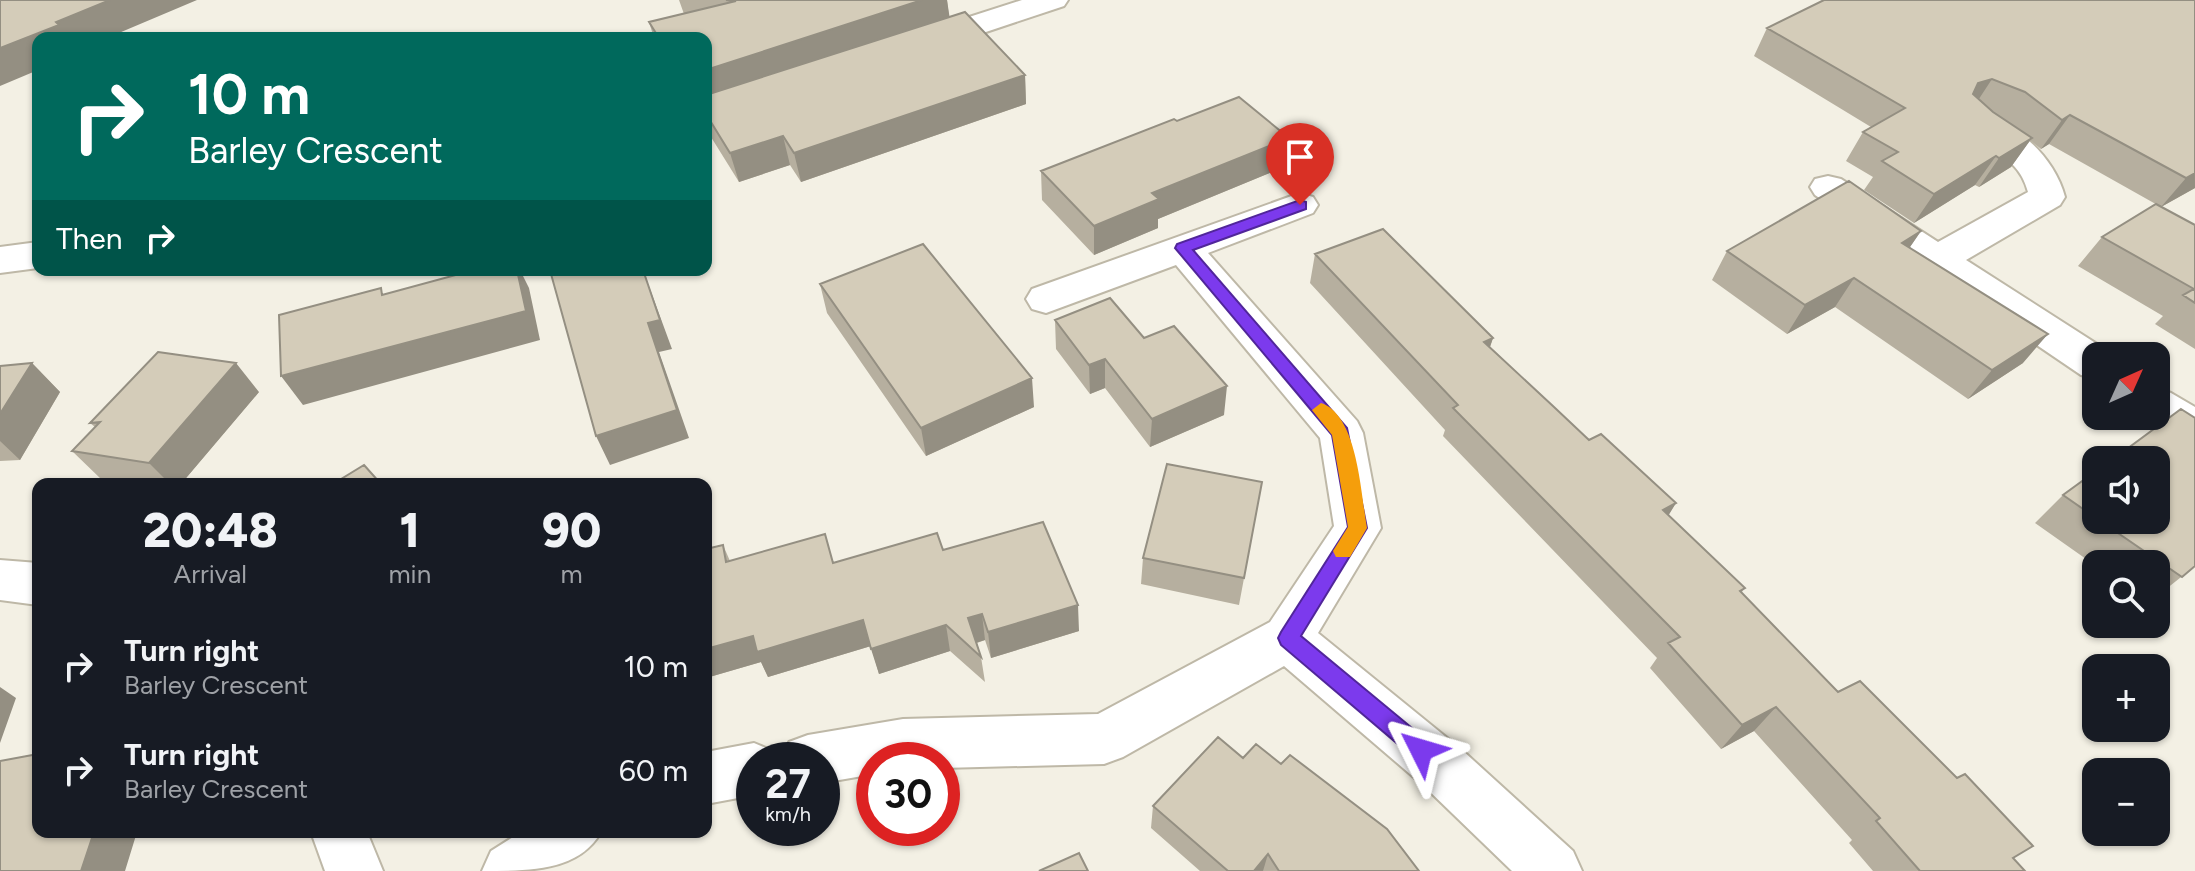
<!DOCTYPE html>
<html lang="en">
<head>
<meta charset="utf-8">
<style>
  body { margin:0; font-family:Figtree,sans-serif; background:#242831; color:#f1f3f6; height:100vh; display:flex; flex-direction:column; font-size:30px; white-space:nowrap }
  * { box-sizing:border-box; margin:0 }
  p { font-size:26px; color:#9ea1a6 }
  .icon { flex:none; width:44px; height:44px; fill:none; stroke:currentColor; stroke-width:2; stroke-linecap:round; stroke-linejoin:round }
  .map { position:relative; flex:1; overflow:hidden }
  .details { position:absolute; left:32px; top:478px; width:680px; height:360px; display:flex; flex-direction:column; background:#171b24; border-radius:16px; box-shadow:0 2px 6px #0004 }
  .details>* { flex:none }
  .top-card { position:absolute; left:32px; top:32px; width:680px; height:244px; border-radius:16px; box-shadow:0 2px 6px #0004; background:#00695c; color:#fff; overflow:hidden }
  .needle { width:52px; rotate:45deg }
  .tools { position:absolute; left:2082px; top:342px; display:grid; gap:16px }
  .tools a { display:grid; place-items:center; width:88px; height:88px; border-radius:16px; background:#171b24; box-shadow:0 2px 6px #0004; font-size:40px }
  .speed { position:absolute; left:736px; top:742px; display:flex; gap:16px; font-size:40px; font-weight:700; text-align:center }
  .speed>* { display:grid; place-content:center; width:104px; height:104px; border-radius:50%; background:#171b24; box-shadow:0 2px 6px #0004; line-height:1 }
  .speed small { font-size:20px; font-weight:400 }
  .speed .limit { border:12px solid #d22; background:#fff; color:#111 }
  .pin { position:absolute; display:grid; place-items:center; width:68px; height:68px; color:#fff; margin:-82px -34px; border-radius:50% 50% 50% 0; rotate:-45deg; box-shadow:0 0 8px #0007 }
  .pin .icon { rotate:45deg }
  .me { position:absolute; width:88px; margin:-44px; rotate:310deg; stroke-linejoin:round; filter:drop-shadow(0 0 6px #0008) }
  .turn { display:flex; align-items:center; gap:28px; height:168px; padding:0 24px; font-size:36px }
  .turn .icon { width:104px; height:104px; stroke-width:2.5 }
  .turn b { display:block; font-size:56px; line-height:68px }
  .then { display:flex; align-items:center; height:76px; padding:0 24px; background:#0003; gap:16px; font-size:30px }
  .eta { display:flex; justify-content:space-evenly; align-items:center; height:136px; text-align:center }
  .eta b { font-size:48px; font-weight:800; line-height:56px }
  ul { padding:0; list-style:none }
  li { display:flex; align-items:center; gap:24px; height:104px; padding:0 24px }
  li div { flex:1 }
  li b { display:block; font-size:30px }
  li em { font-style:normal }
  .map>svg:first-child { display:block }
  .lines { fill:none; stroke-linecap:round; stroke-linejoin:round }
  .minor-casing { stroke:#beb8a7; stroke-width:4 }
  .minor { fill:#fff; fill-rule:evenodd }
  .wall { fill:#b6af9f }
  .shaded-wall { fill:#948f82 }
  .building { fill:#d4ccb9; stroke:#948f82; stroke-width:2 }
  .route { fill:#7c3aed; stroke:#51269a; stroke-width:2 }
  .slow { fill:#f59e0b }
</style>
</head>
<body>
<div class="map">
<svg width="2195" height="871" viewBox="0 0 2195 871">
  <rect width="100%" height="100%" fill="#f3f0e4"/>
  <g class="lines">
    <g class="minor-casing">
      <path id="minor" d="M1022 0H1068L1064 6 932 50 921 53 910 50 905 43 910 36Z
        M1974 111C2015 121 2054 156 2065 197L2060 205 1966 260 2111 353 2112 356H2096V379L2081 375 1815 195 1810 187 1815 179 1828 176 1841 179 1938 242 2028 192C2017 149 1977 151 1957 121L1962 114Z
        M1300 193 1313 197 1318 205 1313 213 1208 253 1357 421 1363 433 1381 528 1318 633 1462 750 1573 851 1582 871H1512L1424 786 1284 666 1123 757 1104 764 942 768V760H874V774L822 783V760H781L789 742 808 735 903 719 1098 714 1270 622 1334 526 1320 438 1176 265 1046 313 1032 309 1026 299 1032 289Z
        M38 242V268L0 273V247Z
        M2156 388 2171 393 2195 407V446L2180 441 2142 416H2156Z
        M0 560 38 563V605L0 600Z
        M754 743 773 751 777 760H754V795L706 804V752Z
        M311 832H367L383 871H325Z
        M521 832H601C579 871 530 871 482 871L491 851Z"/>
    </g>
    <use href="#minor" class="minor"/>
  </g>
  <path class="wall" d="M679 0H947L949 17 1025 75 1026 104 801 182 790 165 739 182 706 129V38H654L649 22 684 14Z
    M2195 0V188L2161 207 2049 144 2041 149 2030 140 2011 167 1979 187 1975 185 1914 223 1864 190 1873 177 1846 161 1863 132 1871 127 1754 56 1767 28Z
    M1177 121 1284 167 1158 219V228L1094 255 1042 200 1041 171Z
    M2195 225V349L2155 324 2163 316 2078 266 2102 237Z
    M1921 231 1910 247 2023 363 1968 399 1835 307 1787 334 1712 280 1727 251Z
    M1315 254 1493 338 1490 347 1589 440 1676 503 1668 515 1745 588 1741 593 1838 692 2013 858 2025 871H1873L1849 843 1852 840 1754 731 1721 749 1650 668 1657 658 1443 436 1445 430 1310 283Z
    M820 284 1034 407 926 456 827 313Z
    M1055 320 1144 338 1224 415 1150 447 1105 388 1090 394 1056 349Z
    M32 363 60 392 20 460 0 461V366Z
    M259 392 181 484H134L101 479 72 451 95 427 90 423Z
    M2096 471V520H2156L2195 566 2156 597V564H2096V566L2035 523 2063 495Z
    M1262 482 1239 605 1141 584 1143 558Z
    M723 545 730 561 834 563 943 550 1079 631 991 658 985 640 977 643 981 657 985 682 950 651 879 674 871 646 768 677 761 662 706 678V549Z
    M1243 758 1419 871H1200L1151 828 1153 806Z"/>
  <path class="shaded-wall" d="M110 0H197L107 38H38V70L0 86V48L56 22Z
    M922 0H947L950 20 706 101V70Z
    M1025 75 1026 104 801 182 794 153Z
    M1992 79 1973 108 1960 112 1978 83Z
    M2070 115 2049 144 2041 149 2062 120Z
    M783 136 790 165 739 182 730 153Z
    M1289 138 1284 167 1158 219V228L1094 255V226L1152 193Z
    M2032 138 2011 167 1979 187 1999 158Z
    M1996 156 1975 185 1914 223 1934 194Z
    M2195 173V188L2161 207 2186 178Z
    M1921 231 1901 260 1902 243Z
    M517 270H520L529 288 540 340 303 405 281 376Z
    M643 270 672 349 659 352 689 438 610 465 596 436 648 323Z
    M1854 278 1835 307 1787 334 1805 305Z
    M2048 334 2023 363 1968 399 1992 370Z
    M1493 338 1483 367 1484 342Z
    M1105 359V388L1090 394 1089 365Z
    M32 363 60 392 20 460 0 441V414Z
    M236 363 259 392 181 484H170L149 463Z
    M1032 378 1034 407 926 456 921 428Z
    M1227 386 1224 415 1150 447 1152 419Z
    M1676 503 1659 531 1663 510Z
    M1078 605 1079 631 991 658 988 632Z
    M982 614 985 640 972 644 968 618Z
    M863 620 871 646 768 677 761 662 706 678V649L753 636Z
    M946 625 950 651 879 674 871 649Z
    M0 687 16 698 0 743Z
    M1776 707 1754 731 1721 749 1742 725Z
    M94 832H137L125 871H81Z
    M1268 854 1263 871H1254Z"/>
  <path class="building" d="M0 0H110L56 22 59 25 0 48Z
    M726 0H922L706 70V38H659L649 22 736 1Z
    M1824 0H2195V173L2186 178 2070 115 2062 120 2025 92 1992 79 1978 83 1973 94 1993 112 2032 138 1999 158 1996 156 1934 194 1882 161 1898 152 1863 132 1905 108 1767 28Z
    M965 12 1025 75 794 153 783 136 730 153 706 114V95Z
    M1239 97 1289 138 1152 193 1159 199 1094 226 1041 171 1174 119 1177 121Z
    M1849 181 1921 231 1902 243 2048 334 1992 370 1854 278 1805 305 1727 251Z
    M2156 204 2195 225V303L2183 295 2194 289 2102 237Z
    M1383 229 1493 338 1484 342 1554 407 1589 440 1601 434 1676 503 1663 510 1745 588 1740 591 1838 692 1860 681 1957 778 1965 774 2033 846 2013 858 2025 871H1920L1876 821 1880 818 1776 707 1742 725 1668 643 1680 637 1453 408 1458 405 1315 254Z
    M923 244 1032 378 921 428 820 284Z
    M474 270H517L526 311 281 376 279 315 381 288 382 295Z
    M563 270H643L660 320 648 323 677 410 596 436 551 274Z
    M1110 298 1144 338 1174 326 1227 386 1152 419 1105 359 1089 365 1055 320Z
    M158 352 236 363 149 463 72 451 100 422 90 423Z
    M32 363 0 414V366Z
    M2181 409 2195 418V566L2182 577 2099 520H2156V460H2112Z
    M1167 464 1262 482 1244 578 1143 558Z
    M364 465 381 484H333Z
    M2096 471V518L2063 495Z
    M1043 522 1078 605 988 632 982 614 968 618 981 657 946 625 871 649 863 620 757 652 753 636 706 649V549L723 545 726 562 825 534 833 563 937 533 943 550Z
    M1218 737 1243 758 1256 744 1281 764 1290 755 1387 829 1419 871H1279L1268 854 1254 871H1228L1153 806Z
    M38 754V832H94L81 871H0V761Z
    M1079 853 1088 871H1039Z"/>
  <path class="route" d="M1300 200 1306 202V209L1193 250 1347 428 1367 528 1301 636 1429 742 1432 750 1429 757 1421 760 1413 757 1281 645 1278 638 1281 632 1348 527 1332 435 1175 248 1177 244Z"/>
  <path class="slow" d="M1321 403C1358 415 1361 495 1367 528L1350 557H1336L1333 551 1348 527 1332 435 1312 410Z"/>
</svg>
<div class="tools">
<a><svg class="needle" viewBox="-14 -14 28 28"><path d="M0-13l5 13h-10z" fill="#e53935"/><path d="M0 13l5-13h-10z" fill="#9ea1a6"/></svg></a>
<a><svg class="icon" aria-label="sound" viewBox="0 0 24 24"><path d="M4 9h4l5-4v14l-5-4H4zM17 9q2 3 0 6"/></svg></a>
<a><svg class="icon" aria-label="search" viewBox="0 0 24 24"><circle cx="10" cy="10" r="6"/><path d="M15 15l6 6"/></svg></a>
<a>+</a>
<a>−</a>
</div>
<div class="speed"><div>27<small>km/h</small></div><div class="limit">30</div></div>
<div class="pin" style="left:1300px;top:205px;background:#d93025"><svg class="icon" aria-label="arrive" viewBox="0 0 24 24"><path d="M6 21V4h12l-3 4 3 4H6"/></svg></div>
<svg class="me" style="left:1421px;top:750px" viewBox="-20 -20 40 40"><path d="M0-17L14 15 0 8-14 15z" fill="#7c3aed" stroke="#fff" stroke-width="4"/></svg>
<div class="top-card">
<div class="turn"><svg class="icon" aria-label="right" viewBox="0 0 24 24"><path d="M7 20v-9h11M14 6l5 5-5 5"/></svg><div><b>10 m</b>Barley Crescent</div></div>
<div class="then">Then<svg class="icon" aria-label="right" viewBox="0 0 24 24"><path d="M7 20v-9h11M14 6l5 5-5 5"/></svg></div>
</div>
<section class="details">
<div class="eta">
<div><b>20:48</b><p>Arrival</p></div>
<div><b>1</b><p>min</p></div>
<div><b>90</b><p>m</p></div>
</div>
<ul>
<li><svg class="icon" aria-label="right" viewBox="0 0 24 24"><path d="M7 20v-9h11M14 6l5 5-5 5"/></svg><div><b>Turn right</b><p>Barley Crescent</p></div><em>10 m</em></li>
<li><svg class="icon" aria-label="right" viewBox="0 0 24 24"><path d="M7 20v-9h11M14 6l5 5-5 5"/></svg><div><b>Turn right</b><p>Barley Crescent</p></div><em>60 m</em></li>
</ul>
</section>
</div>
</body>
</html>
